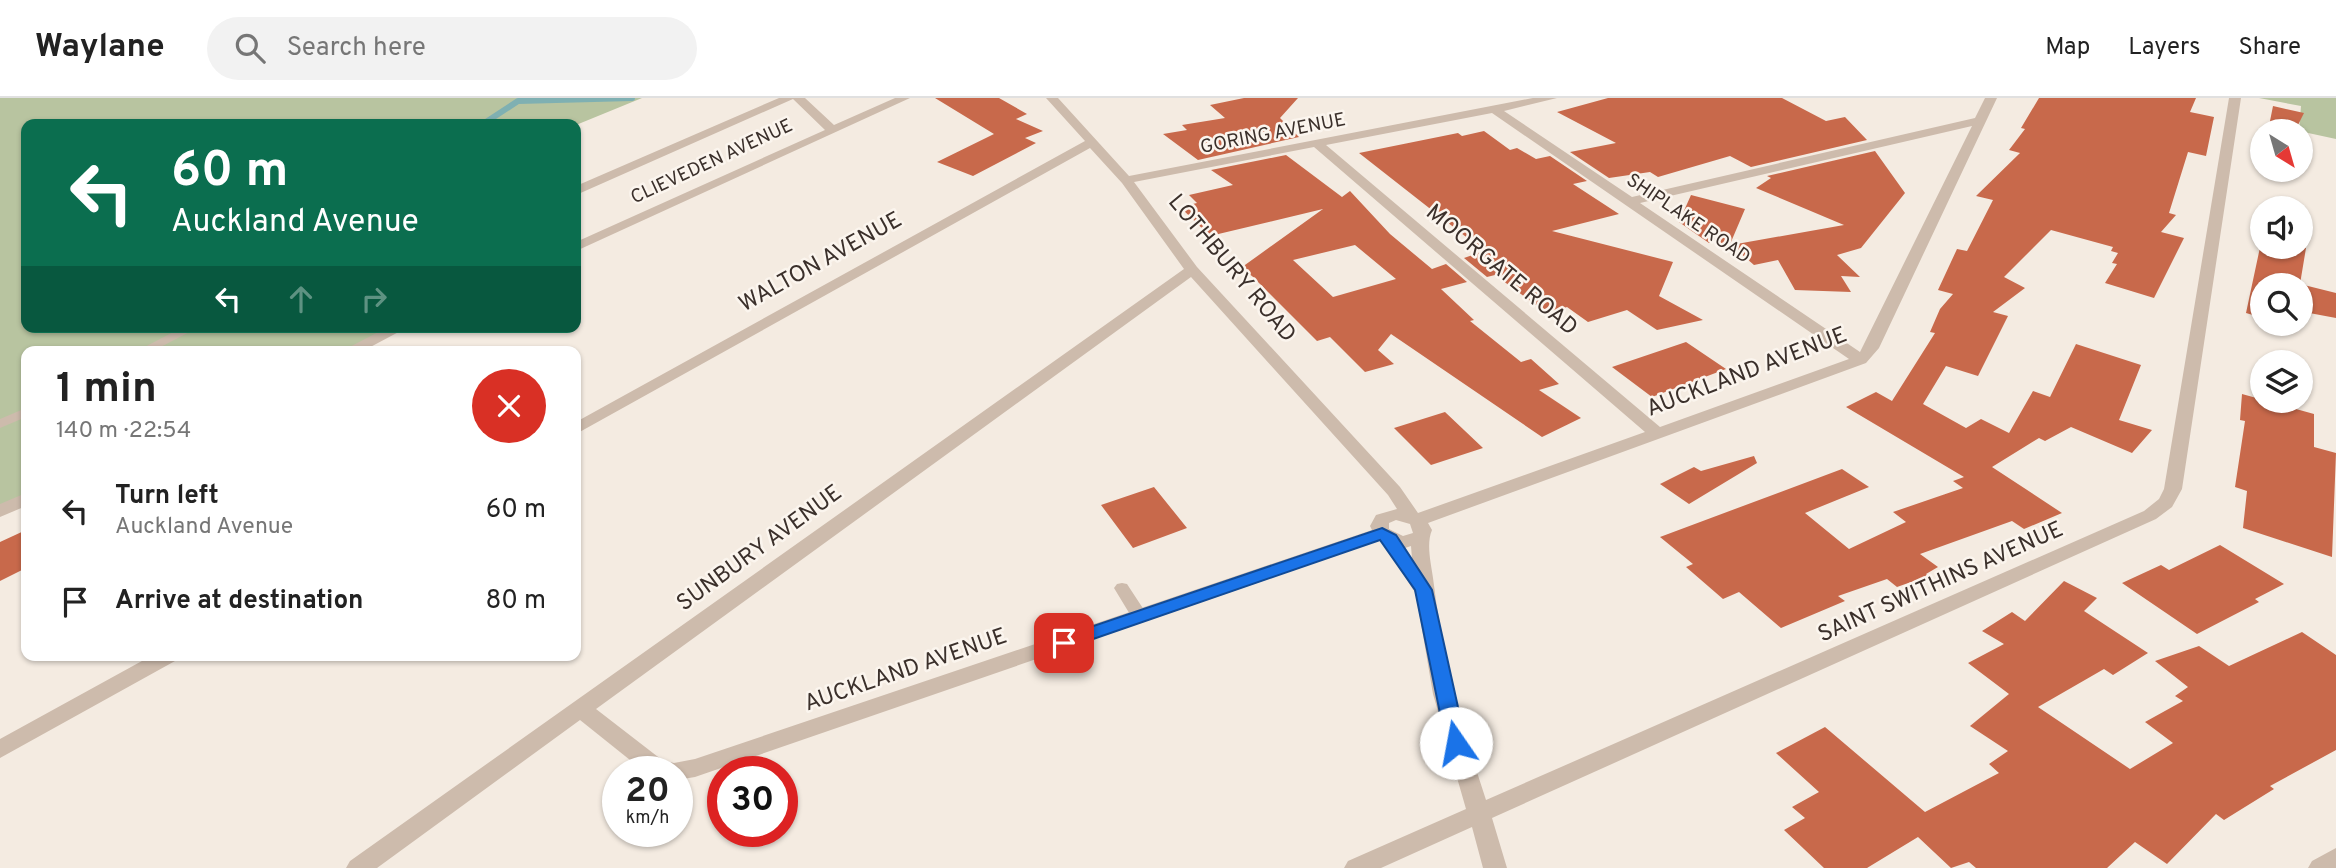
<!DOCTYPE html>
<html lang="en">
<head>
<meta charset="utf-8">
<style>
  body { margin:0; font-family:Overpass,sans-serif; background:#f2f2f2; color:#222; height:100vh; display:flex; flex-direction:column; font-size:26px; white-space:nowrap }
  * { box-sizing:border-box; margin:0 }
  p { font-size:23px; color:#767676 }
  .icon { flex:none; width:38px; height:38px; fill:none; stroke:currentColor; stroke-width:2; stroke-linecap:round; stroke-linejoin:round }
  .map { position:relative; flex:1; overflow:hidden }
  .drawer { position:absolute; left:21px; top:248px; width:560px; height:315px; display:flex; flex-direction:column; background:#fff; border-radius:14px; box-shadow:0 2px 5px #0004 }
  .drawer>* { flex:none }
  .banner { position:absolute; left:21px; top:21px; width:560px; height:214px; border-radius:14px; box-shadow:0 2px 5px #0004; background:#0b6e4f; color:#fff; overflow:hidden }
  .needle { width:46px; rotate:143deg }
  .controls { position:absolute; left:2250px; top:21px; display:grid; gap:14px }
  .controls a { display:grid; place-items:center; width:63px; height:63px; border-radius:50%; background:#fff; box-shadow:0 2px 5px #0004; font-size:35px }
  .speed { position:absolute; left:602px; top:658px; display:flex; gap:14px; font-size:35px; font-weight:700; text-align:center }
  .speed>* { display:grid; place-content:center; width:91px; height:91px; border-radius:50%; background:#fff; box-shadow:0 2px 5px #0004; line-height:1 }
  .speed small { font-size:18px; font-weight:400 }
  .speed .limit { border:10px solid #d22; background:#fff; color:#111 }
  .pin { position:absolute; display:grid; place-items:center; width:60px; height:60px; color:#fff; margin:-30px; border-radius:14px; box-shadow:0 4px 10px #0006 }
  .me { position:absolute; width:77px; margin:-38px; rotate:348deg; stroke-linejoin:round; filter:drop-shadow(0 0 5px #0008) }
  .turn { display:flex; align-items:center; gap:24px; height:147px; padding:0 35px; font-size:32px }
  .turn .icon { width:91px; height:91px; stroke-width:2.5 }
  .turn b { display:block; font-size:49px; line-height:60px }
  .lanes { display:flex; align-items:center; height:66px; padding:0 35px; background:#0003; justify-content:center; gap:35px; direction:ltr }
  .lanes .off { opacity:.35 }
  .round { display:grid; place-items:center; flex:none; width:74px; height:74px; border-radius:37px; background:#f2f2f2 }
  .head { display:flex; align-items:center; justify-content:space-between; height:119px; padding:0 35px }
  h1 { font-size:42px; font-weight:700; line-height:52px }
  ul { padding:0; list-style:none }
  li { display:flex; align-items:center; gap:21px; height:91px; padding:0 35px }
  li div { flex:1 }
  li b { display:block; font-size:26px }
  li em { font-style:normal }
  header { display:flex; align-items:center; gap:42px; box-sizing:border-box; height:98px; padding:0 35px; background:#fff; border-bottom:2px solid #e0e0e0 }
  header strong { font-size:33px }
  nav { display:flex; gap:38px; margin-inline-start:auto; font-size:24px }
  .search { width:490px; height:63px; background:#f2f2f2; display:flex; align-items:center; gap:18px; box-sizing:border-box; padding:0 24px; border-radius:38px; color:#767676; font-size:26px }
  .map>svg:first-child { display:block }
  .green { fill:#b8c4a0 }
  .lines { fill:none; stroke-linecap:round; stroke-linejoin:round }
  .stream { stroke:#7fb0b2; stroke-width:6 }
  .building { fill:#c8694b; fill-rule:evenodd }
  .lane { fill:#cdbbac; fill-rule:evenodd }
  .street { fill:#cdbbac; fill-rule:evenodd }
  .route { fill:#1a73e8; stroke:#114b97; stroke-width:2 }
  .labels { text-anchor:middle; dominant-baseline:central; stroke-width:5; stroke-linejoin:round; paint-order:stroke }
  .far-street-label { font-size:19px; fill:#3b302b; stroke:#fbf5ee }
  .street-label { font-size:23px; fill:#3b302b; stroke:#fbf5ee }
</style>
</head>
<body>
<header>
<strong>Waylane</strong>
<div class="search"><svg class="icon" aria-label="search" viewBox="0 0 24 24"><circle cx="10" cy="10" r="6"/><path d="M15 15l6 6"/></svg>Search here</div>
<nav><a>Map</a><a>Layers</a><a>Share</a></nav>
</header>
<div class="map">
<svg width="2336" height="770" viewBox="0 0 2336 770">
  <rect width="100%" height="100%" fill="#f4ebe1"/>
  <path class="green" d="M0 0H642L576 27 26 26V229H402L348 254H26V401L0 413Z
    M2259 0H2336V41L2299 33 2301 8Z"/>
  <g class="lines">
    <path class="stream" d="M483 26 518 3 632 0"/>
  </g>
  <path class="building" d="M935 0H999L1027 16 1016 21 1043 33 1025 40 1036 45 973 78 937 64 994 36Z
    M1244 0H1298L1280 20 1299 39 1198 62 1163 36 1187 32 1182 27 1225 20 1210 7Z
    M1608 0H1782L1826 23 1845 19 1867 42 1751 69 1730 58 1658 79 1650 74 1609 80 1570 54 1616 45 1557 14Z
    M2039 0H2196L2190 14 2214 19 2206 58 2188 54 2169 115 2176 117 2161 134 2184 140 2154 200 2105 185 2117 166 2112 165 2118 155 2111 153 2113 149 2051 132 2004 179 2025 190 1993 214 2008 218 1978 278 1946 268 1923 306 1966 330 1981 321 2009 335 2033 293 2050 299 2076 246 2141 267 2119 322 2152 332 2132 355 2071 329 2045 343 2039 340 1992 369 2062 415 2024 431 2012 423 1920 456 1938 469 1926 476 1928 478 1897 489 1887 481 1838 498 1845 503 1781 530 1739 494 1723 501 1686 469 1693 466 1660 439 1842 371 1869 389 1805 415 1849 451 1906 424 1893 414 1963 390 1953 383 1964 379 1846 309 1876 294 1892 303 1935 235 1930 234 1940 211 1953 196 1938 192 1957 151 1967 153 1993 102 1976 98 2020 55 2009 52 2025 31 2021 30Z
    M2273 8 2304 15 2295 33H2268Z
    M1484 33 1510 52 1517 50 1536 61 1550 58 1587 83 1573 86 1619 116 1552 133 1673 164 1659 198 1703 222 1657 232 1627 212 1588 224 1567 209 1548 216 1495 177 1487 179 1464 160 1484 153 1359 55 1458 35 1462 38Z
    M1875 53 1905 95 1861 150 1837 157 1860 179 1841 178 1851 194 1795 192 1778 162 1754 167 1731 147 1844 127 1756 90 1771 80 1767 78Z
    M1286 57 1342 99 1350 93 1390 136 1432 171 1446 166 1467 184 1441 191 1474 222 1470 223 1521 264 1531 261 1559 286 1539 292 1581 320 1542 339 1391 236 1378 252 1394 266 1365 274 1330 239 1317 243 1252 178 1244 173 1231 177 1323 111 1210 138 1180 109 1197 105 1189 97 1233 87 1211 72ZM1355 147 1396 181 1333 199 1293 162Z
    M1691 97 1745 111 1728 151 1718 143 1709 145 1679 124Z
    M2262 140 2263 149 2306 150 2300 186 2336 195V220L2304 214 2301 231 2284 226H2301V187H2263V220L2246 215Z
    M1686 244 1726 271 1652 299 1612 269Z
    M2242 296 2314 316V349L2336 355 2332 459 2243 430 2247 393 2235 389 2245 323 2240 322Z
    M1445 314 1483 350 1431 367 1394 330Z
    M1754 358 1757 365 1689 406 1660 386 1694 369 1701 373Z
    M1154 389 1187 430 1133 450 1101 407Z
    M26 432V470L0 483V444Z
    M2220 447 2284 486 2255 501 2259 504 2197 536 2122 485 2161 467 2169 472Z
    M2064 483 2097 500 2084 513 2148 555 2113 577 2104 571 2038 609 2130 671 2173 645 2145 624 2183 603 2175 598 2188 589 2155 563 2199 548 2229 568 2302 534 2336 557V652L2270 688 2274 691 2224 722 2216 716 2167 766 2135 744 2107 770H1976L1969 764 1951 770 1918 739 1867 770H1824L1784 732 1805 720 1792 709 1819 694 1776 655 1825 629 1925 714 1999 675 1989 666 2008 653 1970 628 2009 596 1968 565 2004 546 1982 533 2012 514 2025 523Z"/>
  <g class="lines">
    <path class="lane" d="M183 229H199L151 254H135Z
      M26 310V319L0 330V321Z
      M1122 485 1127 486 1146 515 1148 519 1146 523H1134L1114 490 1117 486Z"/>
    <path class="street" d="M779 0H805L834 27 895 0H910L576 153V144L825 32 793 1 576 97V88Z
      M1046 0H1058L1129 78 1533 0H1557L1504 13 1632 99 1975 20 1985 0H1997L1879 250 1866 265 1428 425 1432 432C1426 446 1431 465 1433 480 1442 556 1462 629 1486 702L2144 413 2159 401 2164 391 2229 0H2241L2182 391 2172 409 2156 421 1492 720 1507 770H1483L1472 729 1381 770H1344L1348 763 1466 711 1433 596 1416 496 1381 442 695 679 677 682V674H645L580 622 377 770H346L350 763 1184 171 1122 85 1090 50 576 336V324L1085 43ZM1492 15 1849 261 1660 329 1326 47ZM1972 28 1860 254 1640 105ZM1314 49 1645 334 1418 415 1400 389 1197 169 1134 84ZM1191 179 1388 397 1397 411 1376 417 1370 428 1372 432 695 661 674 665 662 662 596 611ZM1396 422 1410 426 1413 435 1403 438 1389 431V425ZM1411 448 1412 461 1405 450Z
      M388 229H408L361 254H340Z
      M26 395V408L0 419V406Z
      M151 558H178L175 563 0 660V641Z
      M2336 750V770H2308L2312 763Z"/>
  </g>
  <path class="route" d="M1382 430 1396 437 1432 492 1466 645 1463 651H1449L1446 645 1415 492 1380 442 1070 549 1064 551 1055 545 1058 540Z"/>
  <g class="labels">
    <g class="far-street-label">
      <text transform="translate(1273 36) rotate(-11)">GORING AVENUE</text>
      <text transform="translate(712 64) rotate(-25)">CLIEVEDEN AVENUE</text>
      <text transform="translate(1688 121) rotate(34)">SHIPLAKE ROAD</text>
    </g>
    <g class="street-label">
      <text transform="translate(821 165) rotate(-29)">WALTON AVENUE</text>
      <text transform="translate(1231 171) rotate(50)">LOTHBURY ROAD</text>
      <text transform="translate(1501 173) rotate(40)">MOORGATE ROAD</text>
      <text transform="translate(1747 275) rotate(-21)">AUCKLAND AVENUE</text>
      <text transform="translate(760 451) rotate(-36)">SUNBURY AVENUE</text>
      <text transform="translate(1941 485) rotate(-24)">SAINT SWITHINS AVENUE</text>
      <text transform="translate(906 573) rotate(-19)">AUCKLAND AVENUE</text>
    </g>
  </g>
</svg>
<div class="controls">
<a><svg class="needle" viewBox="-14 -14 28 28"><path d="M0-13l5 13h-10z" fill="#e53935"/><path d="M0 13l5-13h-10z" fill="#767676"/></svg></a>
<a><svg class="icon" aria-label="sound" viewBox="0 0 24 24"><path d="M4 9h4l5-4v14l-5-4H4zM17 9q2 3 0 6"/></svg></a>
<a><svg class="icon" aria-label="search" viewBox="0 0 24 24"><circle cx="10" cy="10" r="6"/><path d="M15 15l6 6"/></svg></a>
<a><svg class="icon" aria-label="layers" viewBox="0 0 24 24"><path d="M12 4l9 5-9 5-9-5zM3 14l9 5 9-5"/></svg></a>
</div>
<div class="speed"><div>20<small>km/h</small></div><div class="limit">30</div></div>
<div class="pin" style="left:1064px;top:545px;background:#d93025"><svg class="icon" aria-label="arrive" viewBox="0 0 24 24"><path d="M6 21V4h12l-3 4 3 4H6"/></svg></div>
<svg class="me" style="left:1456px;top:645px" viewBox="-20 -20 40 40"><circle r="19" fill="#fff"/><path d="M0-13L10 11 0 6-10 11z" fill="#1a73e8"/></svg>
<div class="banner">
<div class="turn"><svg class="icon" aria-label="left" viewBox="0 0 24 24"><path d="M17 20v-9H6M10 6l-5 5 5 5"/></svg><div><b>60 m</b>Auckland Avenue</div></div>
<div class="lanes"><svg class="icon" aria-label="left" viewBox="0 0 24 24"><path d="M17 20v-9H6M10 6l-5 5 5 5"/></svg><svg class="icon off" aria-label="ahead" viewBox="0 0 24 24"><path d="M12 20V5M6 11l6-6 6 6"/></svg><svg class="icon off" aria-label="right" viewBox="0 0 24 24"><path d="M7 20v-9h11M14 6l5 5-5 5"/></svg></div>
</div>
<section class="drawer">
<div class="head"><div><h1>1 min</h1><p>140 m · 22:54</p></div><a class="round" style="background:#d93025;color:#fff"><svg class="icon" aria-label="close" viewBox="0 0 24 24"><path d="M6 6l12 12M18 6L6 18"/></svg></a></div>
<ul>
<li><svg class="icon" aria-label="left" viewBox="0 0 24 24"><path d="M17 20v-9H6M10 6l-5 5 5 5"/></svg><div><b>Turn left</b><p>Auckland Avenue</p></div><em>60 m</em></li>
<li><svg class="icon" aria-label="arrive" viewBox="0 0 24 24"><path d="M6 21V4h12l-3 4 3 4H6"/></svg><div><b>Arrive at destination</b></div><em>80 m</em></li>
</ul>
</section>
</div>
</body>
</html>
